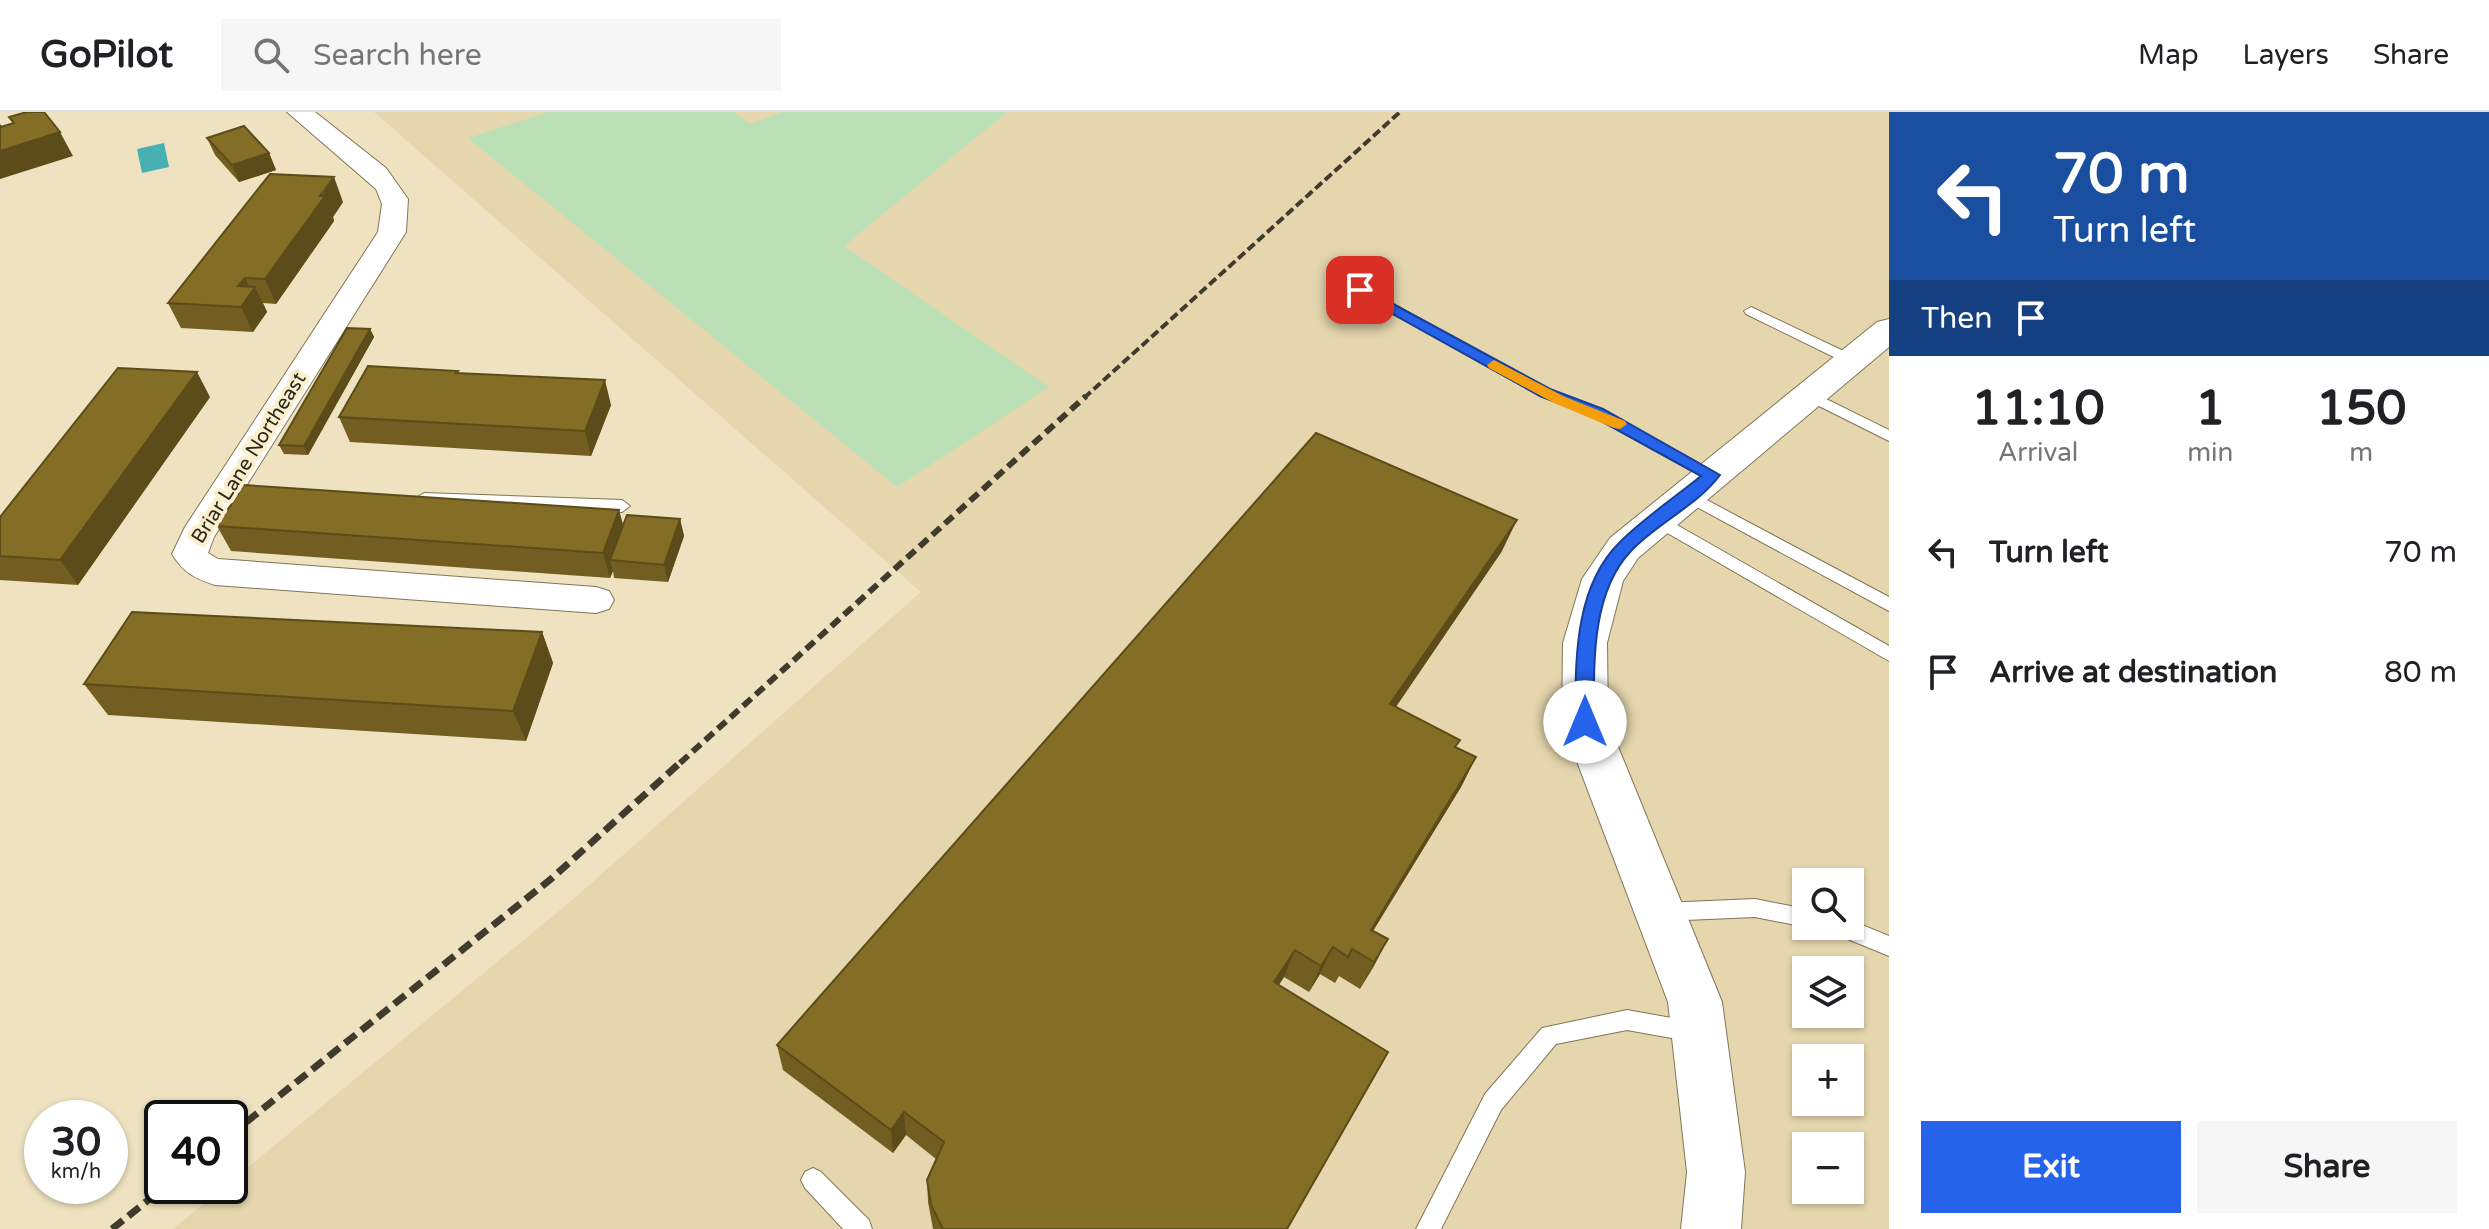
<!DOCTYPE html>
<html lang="en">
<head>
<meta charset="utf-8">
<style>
  body { margin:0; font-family:"Varela Round",sans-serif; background:#f6f6f6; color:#202124; height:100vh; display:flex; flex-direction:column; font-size:30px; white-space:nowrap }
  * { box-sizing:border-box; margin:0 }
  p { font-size:26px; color:#757577 }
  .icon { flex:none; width:44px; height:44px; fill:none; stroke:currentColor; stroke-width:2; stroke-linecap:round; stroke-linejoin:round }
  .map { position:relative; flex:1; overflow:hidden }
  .sheet { display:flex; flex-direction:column; background:#fff; width:600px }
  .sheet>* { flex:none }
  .guide { background:#1a4fa0; color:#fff; overflow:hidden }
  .tools { position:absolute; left:1792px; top:756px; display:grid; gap:16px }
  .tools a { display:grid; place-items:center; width:72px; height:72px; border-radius:0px; background:#fff; box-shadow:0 2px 6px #0004; font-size:40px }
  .speed { position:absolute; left:24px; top:988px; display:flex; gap:16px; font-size:40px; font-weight:700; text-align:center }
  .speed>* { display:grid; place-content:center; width:104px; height:104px; border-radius:50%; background:#fff; box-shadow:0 2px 6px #0004; line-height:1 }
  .speed small { font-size:20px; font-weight:400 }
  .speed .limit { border:4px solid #111; border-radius:12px; background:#fff; color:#111 }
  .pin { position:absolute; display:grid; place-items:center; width:68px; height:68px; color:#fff; margin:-34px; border-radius:16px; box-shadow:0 4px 12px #0006 }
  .me { position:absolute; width:88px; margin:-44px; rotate:0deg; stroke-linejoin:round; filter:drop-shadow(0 0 6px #0008) }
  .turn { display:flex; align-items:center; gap:28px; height:168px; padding:0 32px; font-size:36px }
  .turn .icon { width:104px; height:104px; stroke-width:2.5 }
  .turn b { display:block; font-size:56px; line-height:68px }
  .then { display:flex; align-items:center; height:76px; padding:0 32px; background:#0003; gap:16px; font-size:30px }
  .eta { display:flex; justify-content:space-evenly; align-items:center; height:136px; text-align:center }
  .eta b { font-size:48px; font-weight:700; line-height:56px }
  .button { display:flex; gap:16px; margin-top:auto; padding:16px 32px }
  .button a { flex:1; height:92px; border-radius:0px; background:#2563eb; color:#fff; font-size:32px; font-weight:700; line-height:92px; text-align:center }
  .button a+a { background:#f6f6f6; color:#202124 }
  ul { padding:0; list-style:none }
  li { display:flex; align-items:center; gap:24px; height:120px; padding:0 32px }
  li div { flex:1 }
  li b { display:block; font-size:30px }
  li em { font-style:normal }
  header { display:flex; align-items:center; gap:48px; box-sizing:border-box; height:112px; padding:0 40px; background:#fff; border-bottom:2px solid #e0e0e0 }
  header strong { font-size:38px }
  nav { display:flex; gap:44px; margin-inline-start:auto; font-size:28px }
  .search { width:560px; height:72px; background:#f6f6f6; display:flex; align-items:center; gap:20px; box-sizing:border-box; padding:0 28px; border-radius:0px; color:#757577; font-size:30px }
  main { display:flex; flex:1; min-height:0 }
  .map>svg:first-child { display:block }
  .built { fill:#e5d6ae; fill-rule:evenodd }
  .green { fill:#bce0b5 }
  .water { fill:#48afb2 }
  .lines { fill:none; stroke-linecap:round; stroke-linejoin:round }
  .service-casing { stroke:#807556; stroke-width:2 }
  .minor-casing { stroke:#807556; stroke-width:2 }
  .tertiary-casing { stroke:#807556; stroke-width:2 }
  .service { fill:#fff; fill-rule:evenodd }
  .minor { fill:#fff; fill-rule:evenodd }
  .tertiary { fill:#fff; fill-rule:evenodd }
  .rail-far2 { stroke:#403b2c; stroke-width:4; stroke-dasharray:9 4; stroke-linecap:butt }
  .rail-far1 { stroke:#403b2c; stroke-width:6; stroke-dasharray:11 6; stroke-linecap:butt }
  .rail { stroke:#403b2c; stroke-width:7; stroke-dasharray:14 7; stroke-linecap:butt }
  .wall { fill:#725e20 }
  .shaded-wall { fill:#5c4c1a }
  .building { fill:#846d25; stroke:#5c4c1a; stroke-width:2 }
  .route { fill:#2563eb; stroke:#184099; stroke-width:2 }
  .slow { fill:#f59e0b }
  .labels { text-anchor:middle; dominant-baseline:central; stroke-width:8; stroke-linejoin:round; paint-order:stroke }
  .street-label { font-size:20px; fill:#2c281b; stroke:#fbefcd }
</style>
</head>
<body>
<header>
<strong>GoPilot</strong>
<div class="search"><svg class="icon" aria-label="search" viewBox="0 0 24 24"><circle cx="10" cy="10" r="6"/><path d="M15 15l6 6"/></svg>Search here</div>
<nav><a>Map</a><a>Layers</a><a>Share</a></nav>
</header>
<main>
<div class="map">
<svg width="1889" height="1117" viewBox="0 0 1889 1117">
  <rect width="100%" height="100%" fill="#eee2c0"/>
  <path class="built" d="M374 0H1889V1117H173L225 1074H230V1070L571 789 921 480ZM1806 770H1850V814H1806ZM1806 858H1850V902H1806ZM1806 946H1850V990H1806ZM1806 1034H1850V1078H1806Z"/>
  <path class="green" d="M548 0H733L750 12 782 0H1007L844 134 1049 275 897 375 468 26Z"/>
  <path class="water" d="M164 31 169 55 142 61 137 37Z"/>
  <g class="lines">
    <g class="service-casing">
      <path id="service" d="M1360 174 1550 278 1603 298 1720 363 1718 367H1706L1593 304 1540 284 1355 181 1353 178Z
        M1751 195 1856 245 1858 248 1851 252 1846 251 1746 202 1744 199Z
        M1808 278 1889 318V329L1803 286 1801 283Z
        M1688 378 1889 485V499L1682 387 1680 383Z
        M424 381 622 388 630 394 622 400 418 390 416 386Z
        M1656 401 1889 534V549L1650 411 1648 407Z
        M1755 787 1806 797V814H1809L1806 815 1755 805 1662 809 1655 806 1652 800 1655 794 1662 791Z
        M1850 808 1889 824V844L1833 821 1830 814H1850Z
        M1627 898 1694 910 1702 913 1705 920 1702 927 1694 930 1627 918 1556 932 1501 998 1441 1117H1416L1485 982 1542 916Z
        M813 1056 821 1060 869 1108 872 1117H843L805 1076 801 1068 805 1060Z"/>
    </g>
    <g class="minor-casing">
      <path id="minor" d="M287 0H315L386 56 408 87 406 120 214 425 208 441 218 447 596 475 609 479 614 488 609 497 596 501 215 473C194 466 184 461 172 442L185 415 378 120 382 92 376 77Z"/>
    </g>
    <g class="tertiary-casing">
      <path id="tertiary" d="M1889 207V235L1638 446 1623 469 1607 531 1608 610 1722 890 1745 1060 1741 1117H1681L1687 1060 1668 890 1562 610 1563 531 1582 467 1610 426 1877 210Z"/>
    </g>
    <use href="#service" class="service"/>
    <use href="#minor" class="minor"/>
    <use href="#tertiary" class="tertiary"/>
    <path class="rail-far2" d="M1084 286 1400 0"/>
    <path class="rail-far1" d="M680 651 1086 284"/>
    <path class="rail" d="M230 1023 551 767 682 649
      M112 1117 166 1074"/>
  </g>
  <path class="wall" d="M207 26 269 41 276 58 239 70 215 43Z
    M343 90 333 105 334 109 276 192 263 191 267 200 253 220 181 216 168 191Z
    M370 217 374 225 308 343 284 342 279 333Z
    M458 259V261L611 293 591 344 350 330 339 305Z
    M210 285 78 473 0 468V405Z
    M680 407 684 424 668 470 614 466 613 459 610 466 231 439 217 414H623Z
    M1502 439 1396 595 1456 635 1476 645 1461 675 1373 819 1388 827 1360 877 1339 864 1335 871 1320 862 1309 880 1284 865 1279 873 1287 1117H933L928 1090 927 1068 936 1047 906 1023 893 1041 783 958 777 933Z
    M542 520 553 551 526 629 108 603 84 572Z"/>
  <path class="shaded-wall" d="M60 20 73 44 0 67V39Z
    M269 41 276 58 239 70 232 53Z
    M334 65 343 90 333 105 334 109 276 192 265 167Z
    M245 166 252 180 255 175 267 200 253 220 241 195 238 174Z
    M370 217 374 225 308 343 304 334Z
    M197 260 210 285 78 473 60 448Z
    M605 268 611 293 591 344 585 319Z
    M619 398 626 423 610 448 613 459 610 466 603 441Z
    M680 407 684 424 668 470 664 453Z
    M1517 408 1502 439 1377 622 1390 592Z
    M542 520 553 551 526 629 513 599Z
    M1476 645 1461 675 1357 845 1371 818Z
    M1388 827 1374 854 1360 877 1374 850Z
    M1333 835 1320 862 1309 880 1321 854Z
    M1295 838 1284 865 1263 896 1274 870Z
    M904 1000 906 1023 893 1041 891 1018Z"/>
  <path class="building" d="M27 0H44L60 20 0 39V13L1 15 14 11 9 5Z
    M244 14 269 41 232 53 207 26Z
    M270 62 334 65 320 84H325L265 167 245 166 238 174 255 175 241 195 168 191Z
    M347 216 370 217 304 334 279 333Z
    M368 254 458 259 456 261 605 268 585 319 339 305Z
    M118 256 197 260 60 448 0 444V405Z
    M1316 321 1517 408 1390 592 1460 628 1455 635 1476 645 1371 818 1388 827 1374 850 1352 837 1348 845 1333 835 1321 854 1295 838 1274 870 1388 940 1287 1117H943L931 1093 927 1068 944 1030 904 1000 891 1018 777 933Z
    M244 373 619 398 603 441 217 414Z
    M627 403 680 407 664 453 610 448Z
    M132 500 542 520 513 599 84 572Z"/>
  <path class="route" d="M1360 174 1550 277 1603 297 1720 363C1697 394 1657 411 1631 439 1590 482 1594 556 1594 610L1591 616H1578L1575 610C1576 551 1573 476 1620 430 1644 406 1674 386 1701 364L1592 304 1540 284 1355 181V175Z"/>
  <path class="slow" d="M1494 248 1565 285 1625 309 1627 312 1620 317 1614 316 1554 291 1489 256 1487 253Z"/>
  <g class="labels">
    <g class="street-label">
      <text transform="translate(249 346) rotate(-58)">Briar Lane Northeast</text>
    </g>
  </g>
</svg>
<div class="tools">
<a><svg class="icon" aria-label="search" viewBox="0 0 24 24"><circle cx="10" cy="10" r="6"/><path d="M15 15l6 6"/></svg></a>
<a><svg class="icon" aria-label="layers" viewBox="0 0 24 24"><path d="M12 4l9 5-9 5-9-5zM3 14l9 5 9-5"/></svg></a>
<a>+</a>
<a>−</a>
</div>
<div class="speed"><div>30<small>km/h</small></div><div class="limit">40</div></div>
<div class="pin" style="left:1360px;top:178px;background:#d93025"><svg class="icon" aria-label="arrive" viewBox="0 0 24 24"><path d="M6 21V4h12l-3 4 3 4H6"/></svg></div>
<svg class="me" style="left:1585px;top:610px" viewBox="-20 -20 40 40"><circle r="19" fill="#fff"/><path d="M0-13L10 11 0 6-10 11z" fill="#2563eb"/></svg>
</div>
<section class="sheet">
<div class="guide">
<div class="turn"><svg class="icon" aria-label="left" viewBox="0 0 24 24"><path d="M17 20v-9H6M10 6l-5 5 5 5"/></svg><div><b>70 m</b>Turn left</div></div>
<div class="then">Then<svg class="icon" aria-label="arrive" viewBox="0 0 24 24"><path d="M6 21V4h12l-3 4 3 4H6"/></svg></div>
</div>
<div class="eta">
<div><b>11:10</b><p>Arrival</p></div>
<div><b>1</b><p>min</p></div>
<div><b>150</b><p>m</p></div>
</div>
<ul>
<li><svg class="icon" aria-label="left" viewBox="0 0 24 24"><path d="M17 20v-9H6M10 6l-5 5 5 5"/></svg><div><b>Turn left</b></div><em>70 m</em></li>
<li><svg class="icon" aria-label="arrive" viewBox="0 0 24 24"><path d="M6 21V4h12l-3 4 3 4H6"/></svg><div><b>Arrive at destination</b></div><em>80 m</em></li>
</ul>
<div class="button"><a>Exit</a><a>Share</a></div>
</section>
</main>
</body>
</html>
